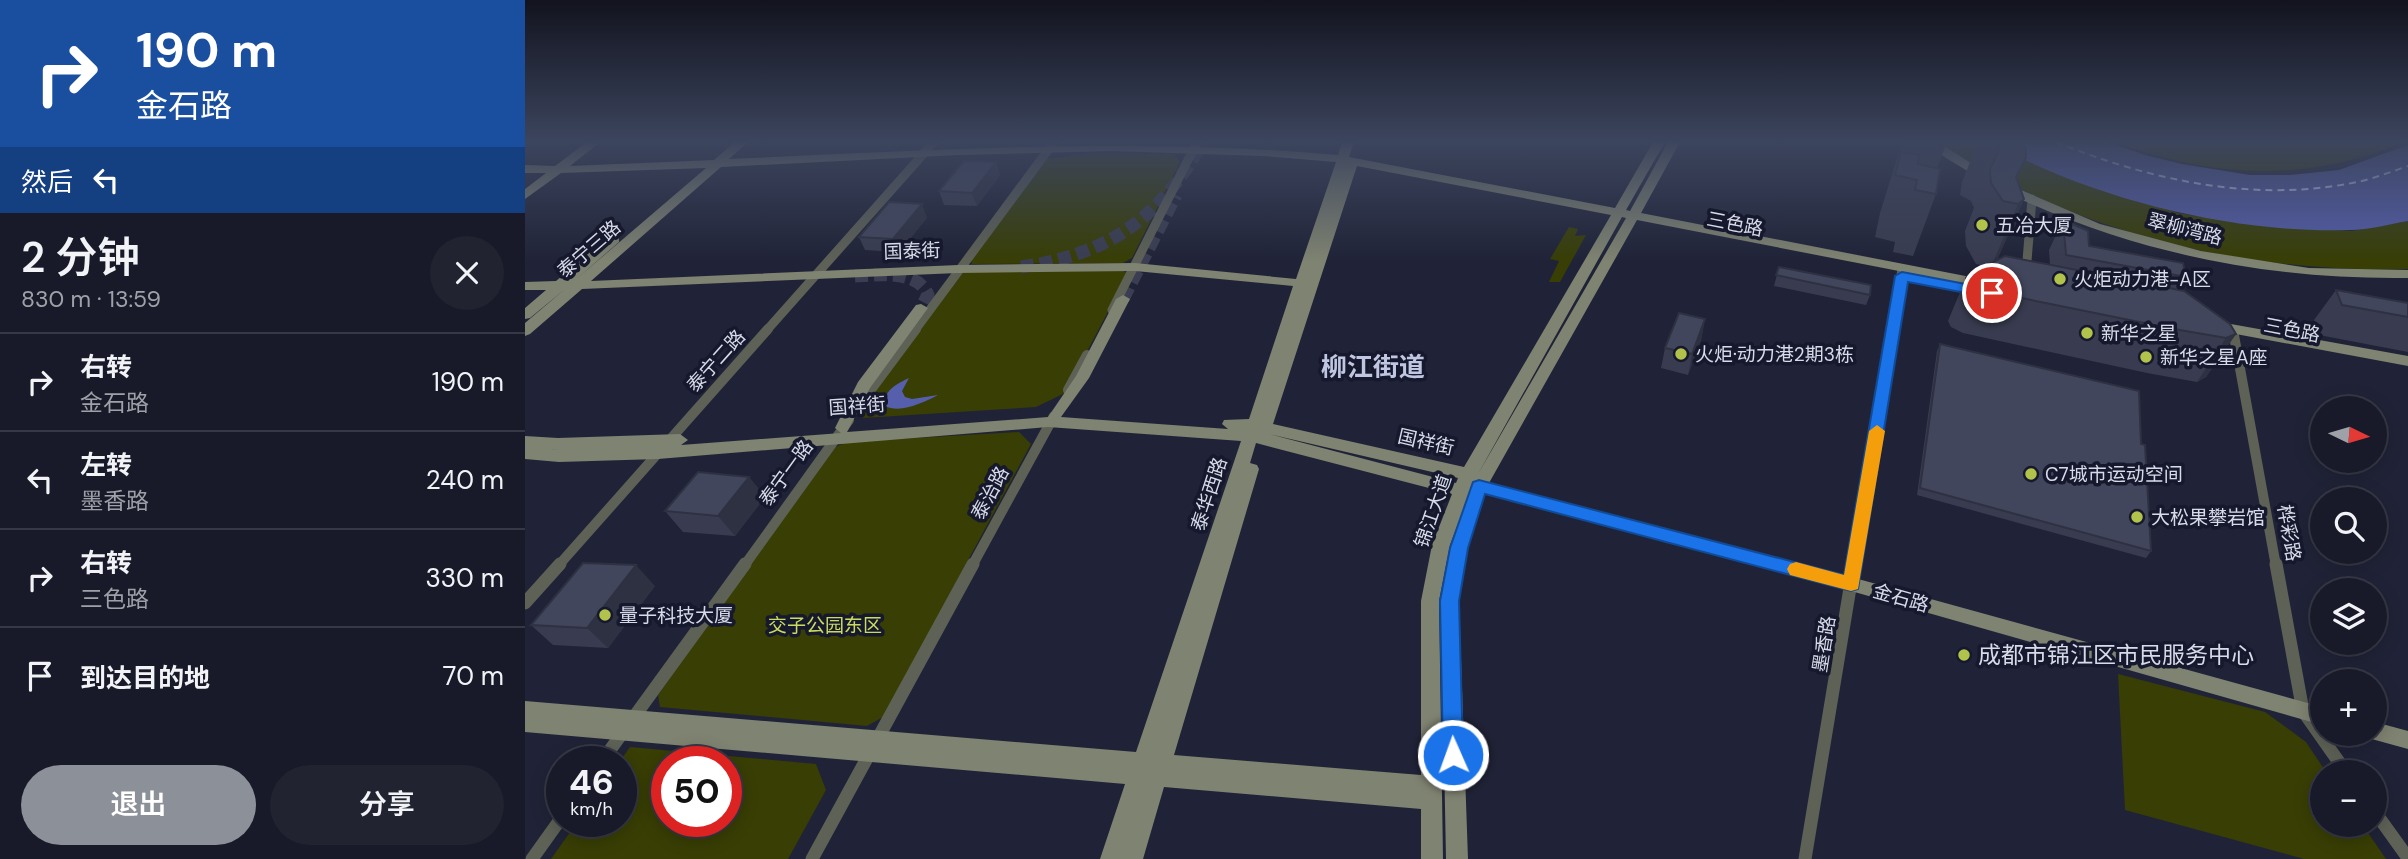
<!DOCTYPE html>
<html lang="zh">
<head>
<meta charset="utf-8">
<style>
  body { margin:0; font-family:"DM Sans","Noto Sans SC",sans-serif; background:#212331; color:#f1f3f6; height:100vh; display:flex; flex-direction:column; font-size:26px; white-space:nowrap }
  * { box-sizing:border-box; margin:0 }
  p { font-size:23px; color:#9fa1a8 }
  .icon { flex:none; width:38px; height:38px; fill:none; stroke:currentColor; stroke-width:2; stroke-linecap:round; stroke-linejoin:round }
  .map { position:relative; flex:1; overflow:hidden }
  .details { display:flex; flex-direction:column; background:#181a29; width:525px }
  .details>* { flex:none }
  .top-card { background:#1a4fa0; color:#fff; overflow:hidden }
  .needle { width:46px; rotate:95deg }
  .controls { position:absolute; left:1785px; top:396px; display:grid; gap:14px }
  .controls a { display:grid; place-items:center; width:77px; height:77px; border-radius:50%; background:#181a29; box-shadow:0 4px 18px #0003,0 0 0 2px #363846; font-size:35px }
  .speed { position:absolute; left:21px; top:746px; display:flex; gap:14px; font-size:35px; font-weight:700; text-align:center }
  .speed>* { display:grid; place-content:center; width:91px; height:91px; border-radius:50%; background:#181a29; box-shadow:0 4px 18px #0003,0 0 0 2px #363846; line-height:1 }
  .speed small { font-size:18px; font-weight:400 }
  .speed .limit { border:10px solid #d22; background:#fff; color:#111 }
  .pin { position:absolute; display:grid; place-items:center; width:60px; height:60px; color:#fff; margin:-30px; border:4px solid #fff; border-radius:50%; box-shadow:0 2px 7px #0007 }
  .me { position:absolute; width:77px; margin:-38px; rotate:358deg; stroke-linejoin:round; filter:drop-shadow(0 0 5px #0008) }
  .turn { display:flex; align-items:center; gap:24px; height:147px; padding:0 21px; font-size:32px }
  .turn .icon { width:91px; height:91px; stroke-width:2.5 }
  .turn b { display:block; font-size:49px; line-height:60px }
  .then { display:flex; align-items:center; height:66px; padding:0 21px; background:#0003; gap:14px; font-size:26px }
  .round { display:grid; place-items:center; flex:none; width:74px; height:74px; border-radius:37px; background:#212331 }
  .overview { display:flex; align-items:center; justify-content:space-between; height:119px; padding:0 21px }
  h1 { font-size:42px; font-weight:600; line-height:52px }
  .action { display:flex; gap:14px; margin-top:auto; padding:14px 21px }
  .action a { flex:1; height:80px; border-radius:42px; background:#8c9099; color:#fff; font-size:28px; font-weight:600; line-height:80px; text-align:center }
  .action a+a { background:#212331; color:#f1f3f6 }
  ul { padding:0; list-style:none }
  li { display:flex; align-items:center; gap:21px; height:98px; padding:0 21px; border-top:2px solid #363846 }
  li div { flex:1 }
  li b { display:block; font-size:26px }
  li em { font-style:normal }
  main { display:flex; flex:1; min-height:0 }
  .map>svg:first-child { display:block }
  .green { fill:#383e04; fill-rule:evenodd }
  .water { fill:#565fac }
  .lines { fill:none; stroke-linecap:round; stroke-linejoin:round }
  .ferry { stroke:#c7d0fb; stroke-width:2; stroke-dasharray:7 5; stroke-linecap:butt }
  .secondary-tunnel { stroke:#3b3e52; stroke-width:13; stroke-dasharray:13 6; stroke-linecap:butt }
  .street-far2 { stroke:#5e6156; stroke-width:9 }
  .street-far1 { stroke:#5e6156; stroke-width:10 }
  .street { stroke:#5e6156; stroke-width:13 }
  .secondary { fill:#7f8371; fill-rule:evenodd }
  .wall { fill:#393c50 }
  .shaded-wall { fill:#2e3141 }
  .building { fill:#42465d; stroke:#2e3141; stroke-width:2 }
  .route { fill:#1a73e8; stroke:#114b97; stroke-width:2 }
  .slow { fill:#f59e0b }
  .poi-dot { fill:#b2c34c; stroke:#16192d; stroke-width:2.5 }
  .labels { text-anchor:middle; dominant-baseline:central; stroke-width:7; stroke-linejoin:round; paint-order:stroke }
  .street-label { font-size:19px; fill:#d7dae8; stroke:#16192d }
  .poi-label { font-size:19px; fill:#d7dae8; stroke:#16192d; text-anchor:start }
  .park-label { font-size:19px; fill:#cadb5d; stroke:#16192d }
  .near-poi-label { font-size:23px; fill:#d7dae8; stroke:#16192d; text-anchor:start }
  .district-label { font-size:26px; font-weight:bold; fill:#c0c6e1; stroke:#16192d }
</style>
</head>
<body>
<main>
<section class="details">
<div class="top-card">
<div class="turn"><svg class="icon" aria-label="right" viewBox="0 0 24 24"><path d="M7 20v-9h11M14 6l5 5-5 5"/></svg><div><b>190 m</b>金石路</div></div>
<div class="then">然后<svg class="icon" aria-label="left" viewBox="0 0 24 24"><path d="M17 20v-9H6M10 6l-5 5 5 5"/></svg></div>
</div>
<div class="overview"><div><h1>2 分钟</h1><p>830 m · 13:59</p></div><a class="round"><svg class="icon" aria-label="close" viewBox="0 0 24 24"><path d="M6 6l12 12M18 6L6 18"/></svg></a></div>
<ul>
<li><svg class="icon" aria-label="right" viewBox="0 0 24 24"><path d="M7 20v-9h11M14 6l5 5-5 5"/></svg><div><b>右转</b><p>金石路</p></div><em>190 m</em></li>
<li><svg class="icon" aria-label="left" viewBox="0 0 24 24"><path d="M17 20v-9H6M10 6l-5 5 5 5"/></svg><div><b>左转</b><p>墨香路</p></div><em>240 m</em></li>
<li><svg class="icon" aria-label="right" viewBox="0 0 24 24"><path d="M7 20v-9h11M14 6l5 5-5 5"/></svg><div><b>右转</b><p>三色路</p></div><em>330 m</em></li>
<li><svg class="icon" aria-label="arrive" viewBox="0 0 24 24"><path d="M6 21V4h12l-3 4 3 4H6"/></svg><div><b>到达目的地</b></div><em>70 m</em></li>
</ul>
<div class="action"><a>退出</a><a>分享</a></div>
</section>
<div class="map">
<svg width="1883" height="859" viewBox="0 0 1883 859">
  <rect width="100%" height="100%" fill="#202337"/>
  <path class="green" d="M1412 142H1466L1522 169 1653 213 1725 224 1788 229 1827 231 1883 221V269C1715 273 1553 234 1412 142Z
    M1590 142H1877C1782 183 1686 178 1590 142Z
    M563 154H649L655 162 607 258 598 263 447 264 446 260 521 159Z
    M1044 227 1053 229 1050 236 1061 235 1035 282H1024L1034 261 1025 259Z
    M597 270 603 274 540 393 511 407 338 418 336 410 430 275 442 272Z
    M494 432 506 444 358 717 342 726 135 707 133 695 308 448 322 442Z
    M1593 674 1740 712 1781 742 1801 772H1797V824H1837L1861 859H1779L1600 810Z
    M105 747 291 764 301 790 263 859H26L53 821H96L95 761ZM142 761H201V821H142Z"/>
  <path class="water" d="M1466 142H1582L1620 155 1657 164 1725 175H1765L1814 170 1883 145V221C1864 224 1844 230 1825 230 1711 234 1565 199 1466 142Z
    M384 378 377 391 380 397 387 399 413 395C399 402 376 414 360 406 358 390 372 384 384 378Z"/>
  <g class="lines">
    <path class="ferry" d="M1531 142C1627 181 1733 204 1837 181 1853 177 1868 171 1883 166"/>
    <path class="secondary-tunnel" d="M496 267C584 254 634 219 678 142
      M330 276C354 275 392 269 403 295L396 308
      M598 299 651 195"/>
    <path class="street-far2" d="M1501 273 1507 199
      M587 310 672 142
      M242 330 409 142
      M390 330 529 142
      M1367 330 1377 269"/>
    <path class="street-far1" d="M1708 330 1751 566
      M543 390 562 355
      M333 407 391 329
      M33 566 243 329
      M219 566 324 420
      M447 566 529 416
      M1328 566 1367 329"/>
    <path class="street" d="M1751 564 1778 711 1821 772
      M0 603 35 564
      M77 761 220 564
      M1850 812 1883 858
      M7 859 37 817
      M287 859 448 564
      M1280 859 1329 564"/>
    <path class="secondary" d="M62 142H75L45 166 189 160 210 142H223L204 159C407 150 609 137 813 155L817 142H829L824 157 1090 208 1128 142H1140L1101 210 1105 211 1143 142H1155L1116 213 1461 280 1468 284 1461 288 1112 220 964 483 1326 577 1797 707V725L1326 591 960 494 943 548 934 602 943 859H921L916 602 925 548 938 511 925 545 914 601 918 859H896V809L639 787 618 859H575L600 784 0 732V701L611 752 716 441 523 427 133 459 34 462 0 459V436L33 438 155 434 163 440 156 445 316 433 310 428 333 382 391 305 396 304 403 308 345 388 322 432 523 417 551 376 591 299 598 295 605 299 564 378 536 417 703 429 697 424 699 420 724 419 768 286 610 271 433 273 57 289 5 334 0 336V323L40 289 5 318 0 319V308L21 290H0V282L31 281 84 236H94V242L49 281 181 168 36 173 0 199V189L21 173H0V165L30 166ZM586 151 739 156 811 162 771 279 610 263 433 265 66 281 196 167 432 155ZM832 166 1086 215 939 467 748 424ZM1097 217 1101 218 953 474ZM744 434 933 478 931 483ZM731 443 927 494 907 545 896 601V775L649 755 734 469 732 465 725 463ZM150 446 34 450 20 449 33 450Z
      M1400 142H1413L1466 176 1460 180 1456 179 1421 158Z
      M1480 183 1575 224 1676 251 1784 268 1883 270V278C1741 280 1603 252 1476 190L1474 187Z
      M1689 321 1883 356V366L1684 329 1682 326Z
      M1850 722 1883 731V749L1843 738 1841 733H1850Z"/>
  </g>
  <path class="wall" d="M1377 142H1422L1412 168 1411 194 1388 256 1368 252 1370 242 1350 237 1355 213Z
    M1453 142H1494L1501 158 1492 179 1499 199 1472 260 1525 265 1524 250 1538 220 1564 246 1661 277 1653 290 1711 334 1681 377 1672 382 1622 373 1438 333 1426 327 1423 321 1441 278 1460 266 1451 264 1441 246 1440 231 1449 208 1446 201 1435 195 1437 182Z
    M471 162 475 175 452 206 419 205 414 191Z
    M402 218 374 252 340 250 334 237Z
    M1254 267 1345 295 1341 305 1249 286Z
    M1811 290 1883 303V352L1794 335 1789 320Z
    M1180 319 1176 340 1163 375 1136 368 1140 348Z
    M1415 344 1616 444 1626 551 1621 558 1392 495 1412 351Z
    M224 477 240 497 210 536 158 532 140 511Z
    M130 586 83 648 28 645 6 625Z"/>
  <path class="shaded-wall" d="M471 162 475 175 452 206 447 193Z
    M1499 199 1471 262 1466 267 1493 204Z
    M397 204 402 218 374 252 368 239Z
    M1180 319 1176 340 1163 375 1167 354Z
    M1711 334 1681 377 1672 382 1701 338Z
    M224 477 240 497 210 536 193 516Z
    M111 565 130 586 83 648 62 628Z"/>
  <path class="building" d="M1471 142H1494L1501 149V158L1491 177 1499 199 1493 204 1478 201 1466 183 1465 169 1475 148Z
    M1376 152 1394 155 1393 164 1415 169 1411 194 1390 190 1392 180 1370 175Z
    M439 161 471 162 447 193 414 191Z
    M364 202 397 204 368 239 334 237Z
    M1538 220 1563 231 1564 246 1658 263 1661 277 1541 255Z
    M1480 256 1659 291 1705 324 1711 334 1701 338 1649 329 1457 290 1444 284 1441 278 1444 274Z
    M1254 267 1346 285 1345 295 1251 275Z
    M1811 290 1883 303V317L1817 305Z
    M1154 313 1180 319 1167 354 1140 348Z
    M1415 344 1614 391 1616 444 1620 445 1626 551 1395 488Z
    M173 472 224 477 193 516 140 511Z
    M58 563 111 565 62 628 6 625Z"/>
  <linearGradient id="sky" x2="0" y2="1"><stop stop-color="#12131e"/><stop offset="0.54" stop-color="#3c455e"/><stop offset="1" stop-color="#3c455e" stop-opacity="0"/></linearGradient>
  <rect width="1883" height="262" fill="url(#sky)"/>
  <path class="route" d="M1377 272 1467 289 1474 293 1467 298 1383 282 1333 589 1326 591 960 494 943 548 934 601 938 755 935 762 928 765 921 762 918 755 915 601 925 548 948 482 954 480 1319 575 1370 276Z"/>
  <path class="slow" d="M1352 425 1360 431 1333 589 1326 591 1265 575 1262 569 1265 564 1271 562 1319 575 1344 431Z"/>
  <g class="poi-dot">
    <circle cx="1457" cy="225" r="7"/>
    <circle cx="1535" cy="279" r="7"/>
    <circle cx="1562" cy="333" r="7"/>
    <circle cx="1156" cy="354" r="7"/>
    <circle cx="1621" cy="357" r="7"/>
    <circle cx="1506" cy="474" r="7"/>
    <circle cx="1612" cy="517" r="7"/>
    <circle cx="80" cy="615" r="7"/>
    <circle cx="1439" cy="655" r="7"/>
  </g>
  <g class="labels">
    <g class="street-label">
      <text transform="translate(1210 224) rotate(11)">三色路</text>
      <text transform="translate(1660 229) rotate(14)">翠柳湾路</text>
      <text transform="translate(64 249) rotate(-41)">泰宁三路</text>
      <text transform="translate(387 251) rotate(-2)">国泰街</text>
      <text transform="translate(1767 330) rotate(11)">三色路</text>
      <text transform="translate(191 361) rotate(-48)">泰宁二路</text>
      <text transform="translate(332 406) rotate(-4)">国祥街</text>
      <text transform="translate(901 442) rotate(13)">国祥街</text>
      <text transform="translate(261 473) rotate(-54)">泰宁一路</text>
      <text transform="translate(465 493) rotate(-62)">泰治路</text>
      <text transform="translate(684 494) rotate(-72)">泰华西路</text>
      <text transform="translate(908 511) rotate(-71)">锦江大道</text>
      <text transform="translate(1764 533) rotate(80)">桦彩路</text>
      <text transform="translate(1376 598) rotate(16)">金石路</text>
      <text transform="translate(1299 644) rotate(-81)">墨香路</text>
    </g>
    <g class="poi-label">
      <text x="1471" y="225">五冶大厦</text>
      <text x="1549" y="279">火炬动力港-A区</text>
      <text x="1576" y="333">新华之星</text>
      <text x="1170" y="354">火炬·动力港2期3栋</text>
      <text x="1635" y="357">新华之星A座</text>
      <text x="1520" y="474">C7城市运动空间</text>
      <text x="1626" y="517">大松果攀岩馆</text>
      <text x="94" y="615">量子科技大厦</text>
    </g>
    <g class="park-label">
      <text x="300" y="625">交子公园东区</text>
    </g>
    <g class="near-poi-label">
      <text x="1453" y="655">成都市锦江区市民服务中心</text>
    </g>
    <g class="district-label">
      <text x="848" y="367">柳江街道</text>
    </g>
  </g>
</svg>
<div class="controls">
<a><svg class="needle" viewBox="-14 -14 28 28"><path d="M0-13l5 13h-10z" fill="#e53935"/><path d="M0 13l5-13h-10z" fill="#9fa1a8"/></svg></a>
<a><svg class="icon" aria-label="search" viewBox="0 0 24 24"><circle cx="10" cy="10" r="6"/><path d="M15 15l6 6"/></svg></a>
<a><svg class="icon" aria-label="layers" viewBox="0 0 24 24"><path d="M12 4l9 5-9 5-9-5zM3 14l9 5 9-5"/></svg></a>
<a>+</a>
<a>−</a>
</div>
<div class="speed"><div>46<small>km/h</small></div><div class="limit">50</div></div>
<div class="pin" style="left:1467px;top:293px;background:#d93025"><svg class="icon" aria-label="arrive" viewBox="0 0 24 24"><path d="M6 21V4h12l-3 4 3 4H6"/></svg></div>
<svg class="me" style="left:928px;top:755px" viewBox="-20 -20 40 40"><circle r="17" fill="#1a73e8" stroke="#fff" stroke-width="3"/><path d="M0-11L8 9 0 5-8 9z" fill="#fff"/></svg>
</div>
</main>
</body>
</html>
